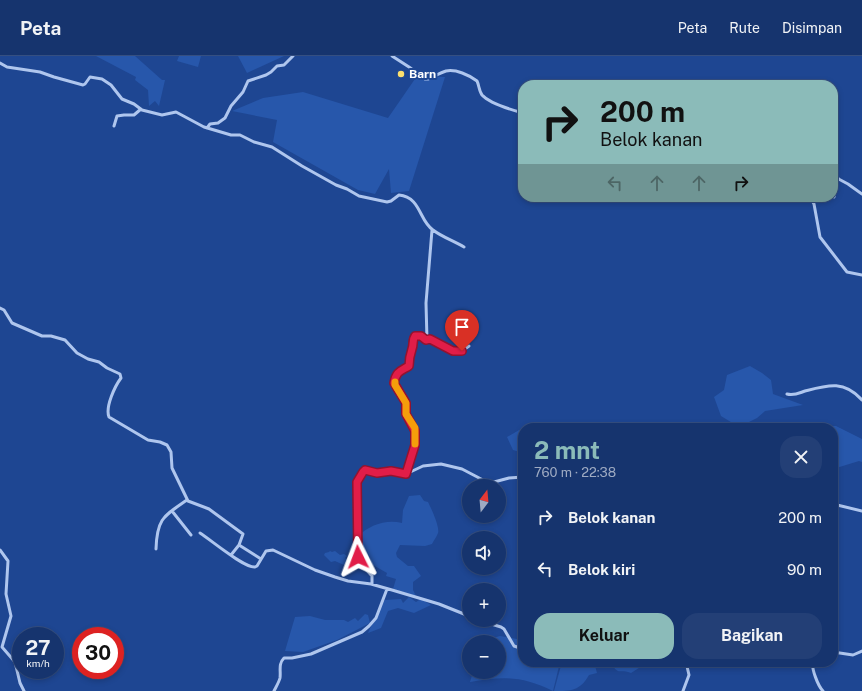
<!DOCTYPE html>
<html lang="id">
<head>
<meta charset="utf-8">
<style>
  body { margin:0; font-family:"Public Sans",sans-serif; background:#233f76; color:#f1f3f6; height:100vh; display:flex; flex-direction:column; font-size:15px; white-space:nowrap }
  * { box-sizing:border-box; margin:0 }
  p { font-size:13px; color:#9eaac2 }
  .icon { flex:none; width:22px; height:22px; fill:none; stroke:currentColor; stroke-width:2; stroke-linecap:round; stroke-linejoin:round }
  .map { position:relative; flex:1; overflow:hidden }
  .side { position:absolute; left:518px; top:367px; width:320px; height:244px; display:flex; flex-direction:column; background:#16346e; border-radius:16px; box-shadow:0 2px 6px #0003,0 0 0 1px #354f81 }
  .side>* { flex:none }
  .banner { position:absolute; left:518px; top:24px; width:320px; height:122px; border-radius:16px; box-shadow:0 2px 6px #0003,0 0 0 1px #354f81; background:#8bbbb9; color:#111; overflow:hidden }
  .needle { width:26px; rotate:16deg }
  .controls { position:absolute; left:462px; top:423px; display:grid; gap:8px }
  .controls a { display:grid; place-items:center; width:44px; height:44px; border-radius:50%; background:#16346e; box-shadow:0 2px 6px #0003,0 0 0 1px #354f81; font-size:20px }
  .speed { position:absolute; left:12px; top:571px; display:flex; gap:8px; font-size:20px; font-weight:700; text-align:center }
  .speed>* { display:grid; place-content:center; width:52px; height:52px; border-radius:50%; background:#16346e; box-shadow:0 2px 6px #0003,0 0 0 1px #354f81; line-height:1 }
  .speed small { font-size:10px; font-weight:400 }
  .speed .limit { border:6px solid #d22; background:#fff; color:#111 }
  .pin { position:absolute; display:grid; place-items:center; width:34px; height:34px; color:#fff; margin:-41px -17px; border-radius:50% 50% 50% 0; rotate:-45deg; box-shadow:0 0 4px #0007 }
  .pin .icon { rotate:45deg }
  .me { position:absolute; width:44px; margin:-22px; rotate:357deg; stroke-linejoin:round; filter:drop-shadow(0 0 3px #0008) }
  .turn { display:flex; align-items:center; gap:14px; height:84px; padding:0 16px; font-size:18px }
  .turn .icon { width:52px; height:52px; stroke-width:2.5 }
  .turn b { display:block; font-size:28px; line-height:34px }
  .lanes { display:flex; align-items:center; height:38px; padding:0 16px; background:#0003; justify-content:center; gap:20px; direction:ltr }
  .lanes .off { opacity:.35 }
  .round { display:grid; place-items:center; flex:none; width:42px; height:42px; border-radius:16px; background:#233f76 }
  .head { display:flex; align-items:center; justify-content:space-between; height:68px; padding:0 16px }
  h1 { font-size:24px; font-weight:700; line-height:30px; color:#8bbbb9 }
  .primary-button { display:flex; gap:8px; margin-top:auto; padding:8px 16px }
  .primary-button a { flex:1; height:46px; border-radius:16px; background:#8bbbb9; color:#111; font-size:16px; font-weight:700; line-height:46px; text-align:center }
  .primary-button a+a { background:#233f76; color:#f1f3f6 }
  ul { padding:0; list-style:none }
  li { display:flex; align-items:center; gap:12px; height:52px; padding:0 16px }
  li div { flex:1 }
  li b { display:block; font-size:15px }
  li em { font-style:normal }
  header { display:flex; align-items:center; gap:24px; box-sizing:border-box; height:56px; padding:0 20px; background:#16346e; border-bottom:1px solid #354f81 }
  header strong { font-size:19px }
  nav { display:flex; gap:22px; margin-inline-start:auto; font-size:14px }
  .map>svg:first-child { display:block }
  .green { fill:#2757ab }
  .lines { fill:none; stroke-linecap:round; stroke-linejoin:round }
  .street { stroke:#afc6ee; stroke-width:3 }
  .route-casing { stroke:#92132f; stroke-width:10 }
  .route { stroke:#e11d48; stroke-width:7 }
  .slow { stroke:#f59e0b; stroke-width:7 }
  .poi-dot { fill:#fde06e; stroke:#1e4692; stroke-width:1.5 }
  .labels { text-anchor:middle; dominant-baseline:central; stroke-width:4; stroke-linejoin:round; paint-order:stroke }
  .poi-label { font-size:12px; font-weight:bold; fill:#fff; stroke:#1e4692; text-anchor:start }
</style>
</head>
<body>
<header>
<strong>Peta</strong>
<nav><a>Peta</a><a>Rute</a><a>Disimpan</a></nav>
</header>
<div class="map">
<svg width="862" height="635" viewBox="0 0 862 635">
  <rect width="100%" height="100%" fill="#1e4692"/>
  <path class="green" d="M96 0H135L162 24H165L159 50 155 45 149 50 148 34 135 24 136 21Z
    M179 0H201L198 11 177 5Z
    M238 0H284L247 17Z
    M417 20 445 21 409 135 391 137 389 113 375 138 358 134 273 86 277 64 232 55 263 42 303 36 388 62Z
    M750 310 762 317 771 324 773 338 803 349 765 355 757 362 739 371 721 360 714 341 724 334 727 319Z
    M805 370H836L862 383V406L859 405 833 413V372H804Z
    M521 373 523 375V397L513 394 507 381Z
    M420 439 424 445 428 446C431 452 440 471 438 477 437 480 434 484 432 488L425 490 400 489 396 497 397 501 408 510H414L421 520 413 526V534L416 540 393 533 396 523 386 520 387 517 359 501 358 480C370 469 386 463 402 467L403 454 409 440Z
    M330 495 332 496 335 495 340 499 344 498 347 500 345 502 351 506 350 508 346 507 344 509 335 505 331 506 324 499 325 497 329 496Z
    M409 541 416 546 421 543 431 549 414 557 398 552 388 555 381 572 368 577 380 550 385 544 401 543 403 547Z
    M365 558 368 559 370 567 337 584 303 596 285 595 295 561 310 560 325 564H344L348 566 355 562 358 565Z
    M500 580 523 584V606H560L553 635C522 620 503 620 470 626L473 616H499V586H490L489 583Z
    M562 606H594L597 617 589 619C580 635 571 635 554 635Z
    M610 606H644L642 610 631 617C617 612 620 621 610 606Z"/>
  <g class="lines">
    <path class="street" d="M392 0 409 11 425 23H428C433 21 440 17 446 15 456 13 469 19 477 25 479 29 479 35 482 39 490 48 512 54 523 57
      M0 7 7 11 40 16 54 21 83 29 85 28 90 21 102 23 111 29 122 43 134 48 142 54 162 59 176 56 204 71 231 79H240L254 86 272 91 302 110 336 129 347 133 359 140 387 146 391 145 399 139C421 141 419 165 433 174 442 181 454 185 464 191
      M114 70 117 60 124 59H134L141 53
      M207 72 210 68 218 67 225 62 231 50 243 36 248 25 266 19 271 16 277 10 284 9 293 0
      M833 120 848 128 862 138
      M810 141 814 148 820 181 847 216 862 219
      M834 141 838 122
      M0 252 4 254 12 267 42 280H51L65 284 77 297 88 303 99 306 107 312 120 318 121 322C115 330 105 351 109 361L148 384 160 386 167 389 171 396 172 412 188 445 209 453 243 478 239 489 261 503
      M427 284 426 247 432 174
      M787 338C794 340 799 337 805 335 828 329 844 324 862 344
      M406 418 423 410 441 408 462 413 483 424 494 426 509 422 523 421
      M833 448 862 455
      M172 455 191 479
      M200 477C211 484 244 512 255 511L257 510 266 495 273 494 315 514 335 521 348 525 371 528 392 534 439 548 469 560
      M156 493C157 462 164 460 187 444
      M0 494 8 505 6 538 11 560 2 591 15 606 20 627 24 635
      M231 499 239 489
      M372 528V520L361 508 358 501 357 478 359 459 357 451V428L363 416 365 415 377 417 391 415 406 418 415 389V375L406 359V347L394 327 396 321 400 314 409 310C409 303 410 299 412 293 414 288 412 284 415 280H421L427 284 430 283 457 296 462 295 469 290
      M478 564 501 571 504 573 514 590 523 593
      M833 596 853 599 862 595
      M813 606C811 612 818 630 823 635
      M274 635C276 631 279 626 280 622 281 615 278 608 284 602H292L311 598 362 576 369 570 376 562 387 533
      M683 635 689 619 686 606"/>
  </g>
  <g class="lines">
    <g class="route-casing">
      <path id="route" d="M358 501 357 426 363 416 365 414 377 417 391 415 406 418 415 389V375L406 358V347L394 327C396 315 401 315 409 310 409 303 410 299 412 293 414 288 412 284 415 280H421L426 284 430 283 453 295H462"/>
    </g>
    <use href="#route" class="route"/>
    <path class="slow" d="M395 326V329L406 347V358L415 372V388"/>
  </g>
  <circle class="poi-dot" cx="401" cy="18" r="4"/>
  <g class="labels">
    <g class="poi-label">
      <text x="409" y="18">Barn</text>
    </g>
  </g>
</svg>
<div class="controls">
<a><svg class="needle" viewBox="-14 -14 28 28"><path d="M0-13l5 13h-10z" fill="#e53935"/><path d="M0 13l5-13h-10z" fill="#9eaac2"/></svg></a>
<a><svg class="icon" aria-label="sound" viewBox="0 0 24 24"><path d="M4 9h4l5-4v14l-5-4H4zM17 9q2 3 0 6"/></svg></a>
<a>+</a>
<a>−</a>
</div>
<div class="speed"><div>27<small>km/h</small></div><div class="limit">30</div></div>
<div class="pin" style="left:462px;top:295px;background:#d93025"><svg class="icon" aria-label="arrive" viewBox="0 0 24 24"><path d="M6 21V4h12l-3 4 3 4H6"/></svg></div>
<svg class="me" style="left:358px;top:501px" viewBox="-20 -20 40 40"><path d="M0-17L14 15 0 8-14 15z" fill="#e11d48" stroke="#fff" stroke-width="4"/></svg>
<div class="banner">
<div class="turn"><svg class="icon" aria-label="right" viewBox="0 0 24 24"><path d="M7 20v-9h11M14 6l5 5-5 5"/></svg><div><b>200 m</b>Belok kanan</div></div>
<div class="lanes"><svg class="icon off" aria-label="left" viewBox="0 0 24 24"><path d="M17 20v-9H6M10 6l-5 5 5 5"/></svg><svg class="icon off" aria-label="ahead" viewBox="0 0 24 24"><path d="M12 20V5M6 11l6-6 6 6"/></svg><svg class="icon off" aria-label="ahead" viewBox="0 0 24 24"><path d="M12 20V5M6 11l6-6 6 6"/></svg><svg class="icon" aria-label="right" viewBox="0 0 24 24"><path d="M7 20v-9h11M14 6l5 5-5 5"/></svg></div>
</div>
<section class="side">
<div class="head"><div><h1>2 mnt</h1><p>760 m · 22:38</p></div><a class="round"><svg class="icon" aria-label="close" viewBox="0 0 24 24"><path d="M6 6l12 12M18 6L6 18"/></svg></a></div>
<ul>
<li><svg class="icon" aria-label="right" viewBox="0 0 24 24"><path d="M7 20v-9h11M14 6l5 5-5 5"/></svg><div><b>Belok kanan</b></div><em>200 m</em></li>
<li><svg class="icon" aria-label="left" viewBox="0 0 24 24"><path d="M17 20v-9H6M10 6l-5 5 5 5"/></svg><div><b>Belok kiri</b></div><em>90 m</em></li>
</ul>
<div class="primary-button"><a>Keluar</a><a>Bagikan</a></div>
</section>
</div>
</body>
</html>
